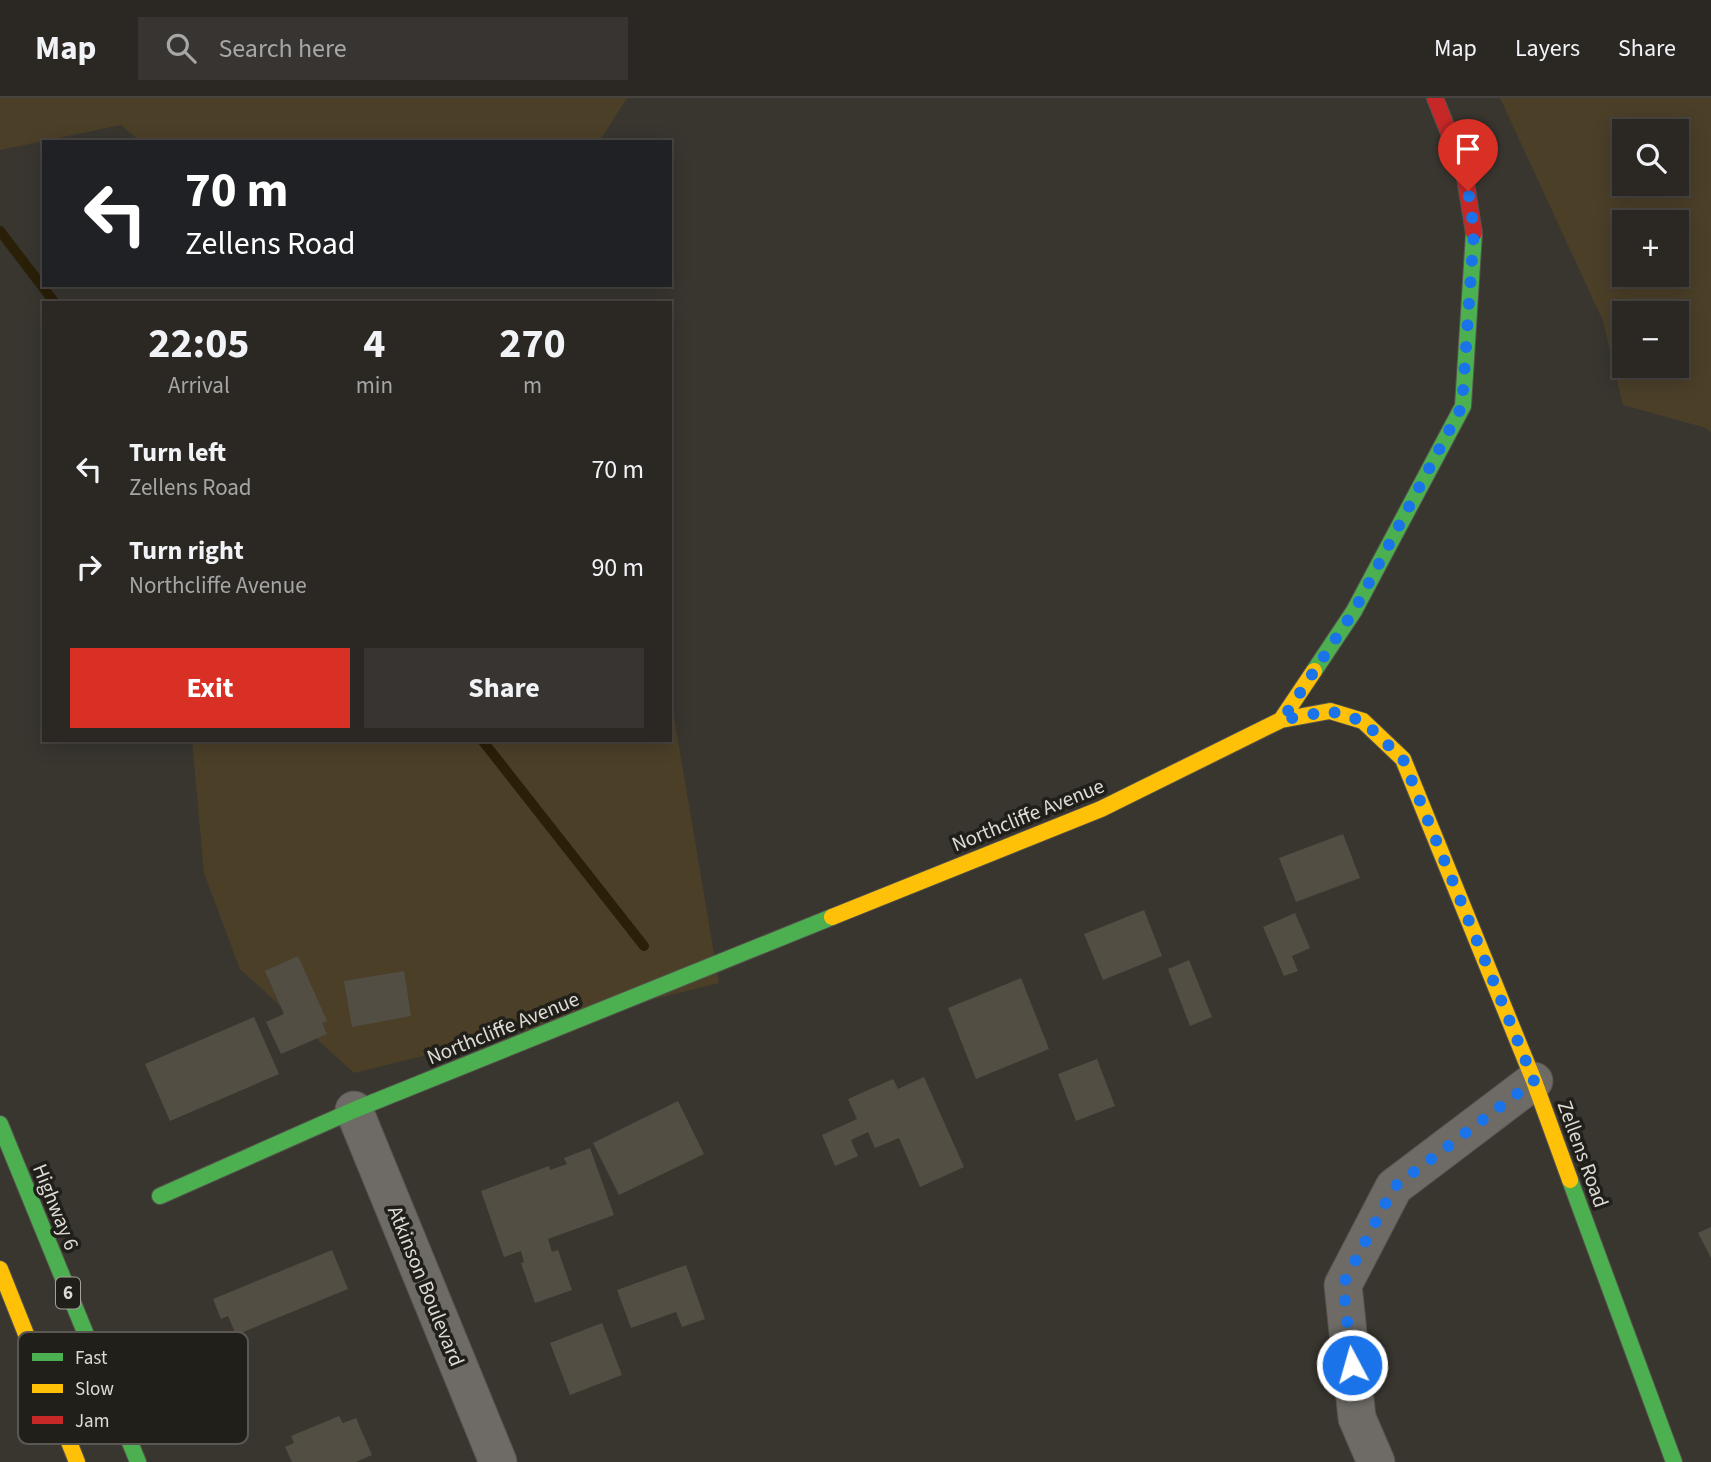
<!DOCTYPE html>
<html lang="en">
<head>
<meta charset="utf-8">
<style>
  body { margin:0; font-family:"Source Sans 3",sans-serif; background:#373431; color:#f1f3f6; height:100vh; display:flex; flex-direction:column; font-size:26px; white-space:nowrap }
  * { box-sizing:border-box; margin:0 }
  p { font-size:23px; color:#a6a6a6 }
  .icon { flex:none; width:38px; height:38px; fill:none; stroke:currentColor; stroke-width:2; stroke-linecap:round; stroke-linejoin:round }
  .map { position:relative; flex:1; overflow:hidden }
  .sheet { position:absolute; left:42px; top:203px; width:630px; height:441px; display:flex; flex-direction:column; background:#2b2824; border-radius:0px; box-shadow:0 4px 18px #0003,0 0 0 2px #474441 }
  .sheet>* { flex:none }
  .hud { position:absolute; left:42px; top:42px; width:630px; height:147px; border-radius:0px; box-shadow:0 4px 18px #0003,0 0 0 2px #474441; background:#202124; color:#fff; overflow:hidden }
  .controls { position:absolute; left:1612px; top:21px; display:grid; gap:14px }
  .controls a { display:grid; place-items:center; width:77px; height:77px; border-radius:0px; background:#2b2824; box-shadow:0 4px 18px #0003,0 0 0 2px #474441; font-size:35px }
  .pin { position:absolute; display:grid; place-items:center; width:60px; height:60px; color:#fff; margin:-72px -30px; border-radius:50% 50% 50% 0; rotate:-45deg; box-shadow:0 0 7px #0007 }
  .pin .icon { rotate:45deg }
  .me { position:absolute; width:77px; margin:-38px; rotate:354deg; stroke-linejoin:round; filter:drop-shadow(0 0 5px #0008) }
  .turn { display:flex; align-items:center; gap:24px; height:147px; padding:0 28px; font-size:32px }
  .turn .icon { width:91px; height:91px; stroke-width:2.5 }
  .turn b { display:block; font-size:49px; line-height:60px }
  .eta { display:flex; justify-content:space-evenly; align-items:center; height:119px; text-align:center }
  .eta b { font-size:42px; font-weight:700; line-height:49px }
  .cta { display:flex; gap:14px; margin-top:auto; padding:14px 28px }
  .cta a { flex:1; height:80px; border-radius:0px; background:#d93025; color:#fff; font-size:28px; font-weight:700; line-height:80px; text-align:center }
  .cta a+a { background:#373431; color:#f1f3f6 }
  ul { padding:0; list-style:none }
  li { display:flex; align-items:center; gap:21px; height:98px; padding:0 28px }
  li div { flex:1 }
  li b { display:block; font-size:26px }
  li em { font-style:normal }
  header { display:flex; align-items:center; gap:42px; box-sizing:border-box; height:98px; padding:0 35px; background:#2b2824; border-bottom:2px solid #474441 }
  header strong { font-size:33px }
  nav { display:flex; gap:38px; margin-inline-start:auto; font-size:24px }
  .search { width:490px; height:63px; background:#373431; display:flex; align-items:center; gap:18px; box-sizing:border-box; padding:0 24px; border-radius:0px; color:#a6a6a6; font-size:26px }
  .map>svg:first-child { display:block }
  .green { fill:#4b3f28; fill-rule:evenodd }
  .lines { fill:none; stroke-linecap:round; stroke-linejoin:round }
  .stream { stroke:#2a1f07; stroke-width:10 }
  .building { fill:#534e44 }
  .street-casing { stroke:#56534d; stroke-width:39 }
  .fast-casing { stroke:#56534d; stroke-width:18 }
  .slow-casing { stroke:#56534d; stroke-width:18 }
  .jam-casing { stroke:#56534d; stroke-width:18 }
  .street { stroke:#6e6b66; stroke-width:37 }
  .fast { stroke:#4caf50; stroke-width:16 }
  .slow { stroke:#ffc107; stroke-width:16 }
  .jam { stroke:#c62828; stroke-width:16 }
  .route { stroke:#1a73e8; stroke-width:12; stroke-dasharray:0 21.6 }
  .labels { text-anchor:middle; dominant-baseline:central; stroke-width:7; stroke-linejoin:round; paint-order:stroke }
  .shield { fill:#211f1a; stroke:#a5a29c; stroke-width:2 }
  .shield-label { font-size:19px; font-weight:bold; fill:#dedad4 }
  .street-label { font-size:21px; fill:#dedad4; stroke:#211f1a }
  .key { fill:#211f1a; stroke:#5a5752; stroke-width:2 }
  .key-label { font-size:19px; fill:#dedad4 }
</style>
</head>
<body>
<header>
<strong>Map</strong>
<div class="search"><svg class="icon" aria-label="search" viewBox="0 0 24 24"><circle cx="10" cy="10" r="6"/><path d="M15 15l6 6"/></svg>Search here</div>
<nav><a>Map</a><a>Layers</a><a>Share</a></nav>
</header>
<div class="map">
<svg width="1711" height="1364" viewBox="0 0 1711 1364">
  <rect width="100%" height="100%" fill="#393630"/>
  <path class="green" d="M0 0H627L599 44H141L121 27 0 52Z
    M1500 0H1711V335L1706 330 1623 307 1603 223ZM1624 33H1676V86H1624ZM1676 124V177H1624V124ZM1624 215H1676V268H1624Z
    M670 595 719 885 354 975 240 871 204 775 192 642H670Z"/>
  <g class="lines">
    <path class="stream" d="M0 133 55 205
      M482 642 644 848"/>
  </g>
  <path class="building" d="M1343 736 1360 780 1296 804 1279 760Z
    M1144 812 1162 858 1103 882 1084 836Z
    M1295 815 1310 850 1292 858 1298 873 1284 878 1263 829Z
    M298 858 327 923 322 925 327 936 281 956 266 924 284 916 265 873Z
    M1189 862 1212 919 1190 928 1168 871Z
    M404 873 411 918 352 929 344 883Z
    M1021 880 1049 951 976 981 948 910Z
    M254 919 279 976 170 1023 145 966Z
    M1097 961 1115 1008 1076 1023 1058 976Z
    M924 979 964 1069 920 1089 899 1040 875 1050 868 1034 851 1042 858 1058 835 1068 822 1037 857 1021 848 1001 893 981 898 991Z
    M678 1003 704 1056 619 1097 593 1045Z
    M590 1050 614 1117 548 1141 552 1154 558 1152 572 1192 535 1205 521 1165 524 1164 521 1153 504 1159 481 1093 549 1068 550 1072 567 1066 564 1060Z
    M1711 1129V1160L1698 1135Z
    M332 1152 348 1191 236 1237 228 1218 221 1221 213 1201Z
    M686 1167 705 1221 682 1229 676 1214 631 1230 617 1192Z
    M602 1225 622 1277 570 1297 550 1245Z
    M339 1318 343 1325 356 1320 372 1357 356 1364H292L285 1349 294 1345 291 1338Z"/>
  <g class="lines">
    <g class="street-casing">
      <path id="street" d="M354 1012 498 1364
        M1376 1364 1357 1320 1343 1187 1394 1089 1534 983"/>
    </g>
    <g class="fast-casing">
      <path id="fast" d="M1314 573 1354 513 1463 308 1474 135
        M0 1026 138 1364
        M1570 1082 1674 1364
        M160 1098 354 1012 832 819"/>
    </g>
    <g class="slow-casing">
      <path id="slow" d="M1281 622 1330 613 1363 623 1403 661 1534 983 1570 1082
        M832 819 1101 711 1281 622 1314 573
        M0 1171 77 1364"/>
    </g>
    <g class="jam-casing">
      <path id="jam" d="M1435 0 1464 73 1474 135"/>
    </g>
    <use href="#street" class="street"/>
    <use href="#fast" class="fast"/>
    <use href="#slow" class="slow"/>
    <use href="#jam" class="jam"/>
  </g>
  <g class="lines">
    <path class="route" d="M1352 1267 1343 1186 1394 1089 1534 983 1403 661 1363 623 1330 613 1282 622 1354 513 1462 308 1474 132 1468 93"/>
  </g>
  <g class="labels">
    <rect class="shield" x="56" y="1179.5" width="24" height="31" rx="5"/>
    <g class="shield-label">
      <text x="68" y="1195">6</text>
    </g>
    <g class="street-label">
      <text transform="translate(1028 717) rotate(-22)">Northcliffe Avenue</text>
      <text transform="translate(503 930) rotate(-22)">Northcliffe Avenue</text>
      <text transform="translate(1583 1056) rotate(70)">Zellens Road</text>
      <text transform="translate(56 1109) rotate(68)">Highway 6</text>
      <text transform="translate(426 1188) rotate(68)">Atkinson Boulevard</text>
    </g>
  </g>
  <rect x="18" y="1234" width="230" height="112" rx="10" class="key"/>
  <rect x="32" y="1255" width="31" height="8" fill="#4caf50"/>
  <rect x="32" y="1286" width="31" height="9" fill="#ffc107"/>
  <rect x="32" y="1318" width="31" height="8" fill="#c62828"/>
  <g class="key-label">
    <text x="75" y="1266">Fast</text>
    <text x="75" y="1297">Slow</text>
    <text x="75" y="1329">Jam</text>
  </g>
</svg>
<div class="controls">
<a><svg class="icon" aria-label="search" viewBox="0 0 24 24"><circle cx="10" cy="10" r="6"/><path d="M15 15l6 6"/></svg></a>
<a>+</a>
<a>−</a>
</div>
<div class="pin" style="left:1468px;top:93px;background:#d93025"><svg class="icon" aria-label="arrive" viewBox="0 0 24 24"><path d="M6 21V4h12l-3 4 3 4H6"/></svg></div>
<svg class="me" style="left:1352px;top:1267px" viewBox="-20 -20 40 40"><circle r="17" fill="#1a73e8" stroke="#fff" stroke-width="3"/><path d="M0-11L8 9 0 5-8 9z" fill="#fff"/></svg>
<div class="hud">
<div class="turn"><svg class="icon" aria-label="left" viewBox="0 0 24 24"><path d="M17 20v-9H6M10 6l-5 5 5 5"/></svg><div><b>70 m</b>Zellens Road</div></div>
</div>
<section class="sheet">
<div class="eta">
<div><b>22:05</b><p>Arrival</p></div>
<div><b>4</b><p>min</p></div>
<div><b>270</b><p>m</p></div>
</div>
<ul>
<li><svg class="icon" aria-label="left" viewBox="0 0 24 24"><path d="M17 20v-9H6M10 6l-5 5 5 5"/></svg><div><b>Turn left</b><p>Zellens Road</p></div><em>70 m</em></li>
<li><svg class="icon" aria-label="right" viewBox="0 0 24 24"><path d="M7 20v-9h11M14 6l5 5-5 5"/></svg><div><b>Turn right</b><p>Northcliffe Avenue</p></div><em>90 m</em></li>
</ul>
<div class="cta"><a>Exit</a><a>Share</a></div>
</section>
</div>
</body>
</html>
